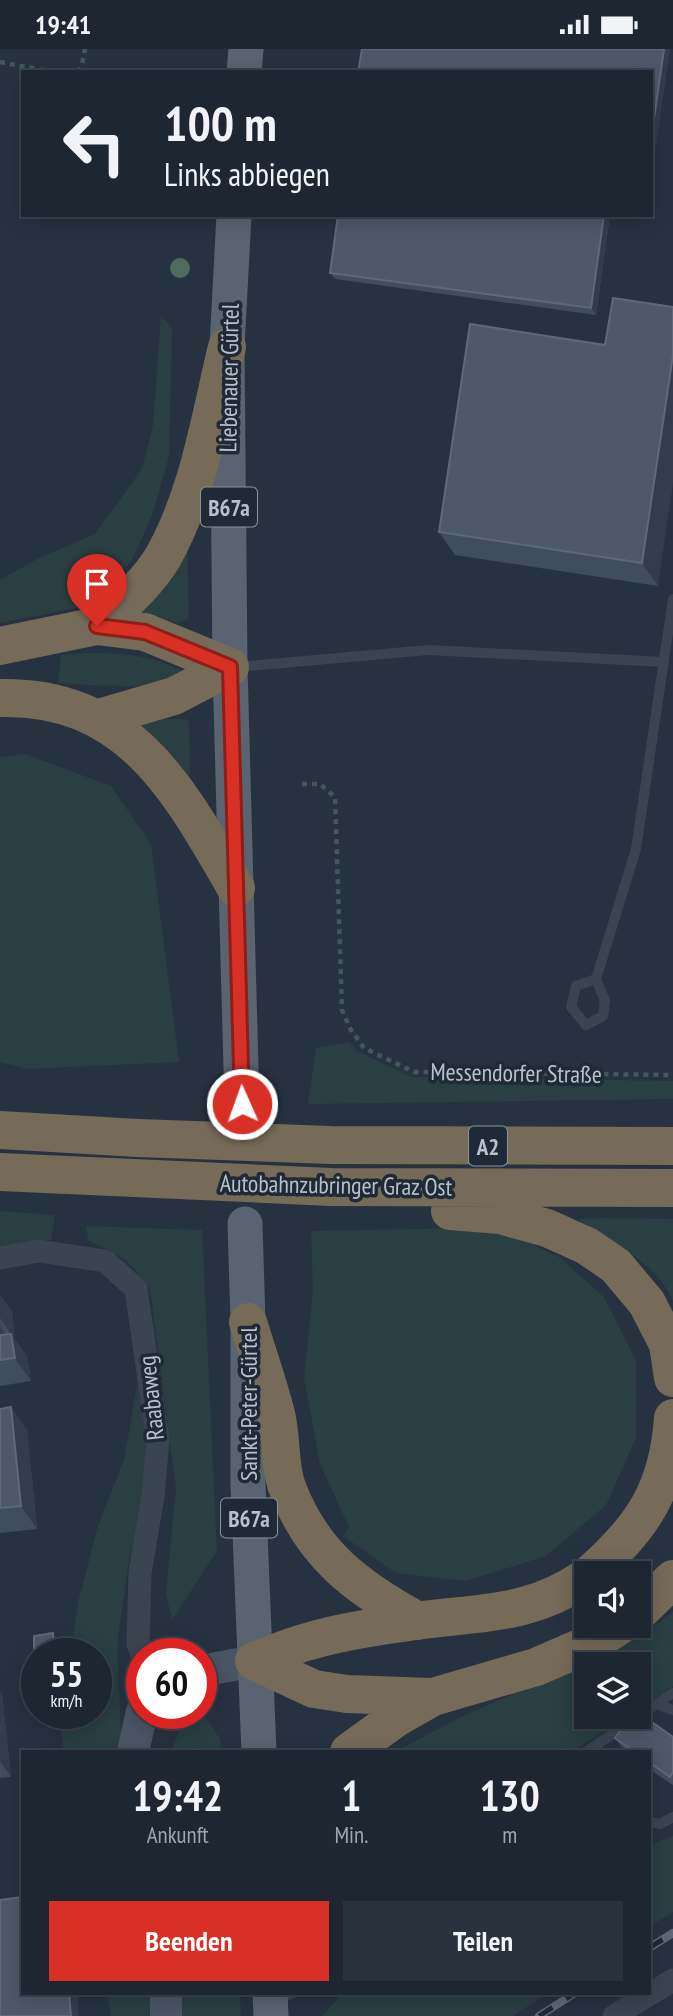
<!DOCTYPE html>
<html lang="de">
<head>
<meta charset="utf-8">
<style>
  body { margin:0; font-family:"PT Sans Narrow",sans-serif; background:#2a323d; color:#f1f3f6; height:100vh; display:flex; flex-direction:column; font-size:26px; white-space:nowrap }
  * { box-sizing:border-box; margin:0 }
  p { font-size:23px; color:#a0a5ab }
  .icon { flex:none; width:38px; height:38px; fill:none; stroke:currentColor; stroke-width:2; stroke-linecap:round; stroke-linejoin:round }
  .map { position:relative; flex:1; overflow:hidden }
  .side { position:absolute; left:21px; top:1701px; width:630px; height:245px; display:flex; flex-direction:column; background:#1d2631; border-radius:0px; box-shadow:0 4px 18px #0003,0 0 0 2px #3b434d }
  .side>* { flex:none }
  .hud { position:absolute; left:21px; top:21px; width:632px; height:147px; border-radius:0px; box-shadow:0 4px 18px #0003,0 0 0 2px #3b434d; background:#1d2631; color:#f1f3f6; overflow:hidden }
  .tools { position:absolute; left:574px; top:1512px; display:grid; gap:14px }
  .tools a { display:grid; place-items:center; width:77px; height:77px; border-radius:0px; background:#1d2631; box-shadow:0 4px 18px #0003,0 0 0 2px #3b434d; font-size:35px }
  .speed { position:absolute; left:21px; top:1589px; display:flex; gap:14px; font-size:35px; font-weight:700; text-align:center }
  .speed>* { display:grid; place-content:center; width:91px; height:91px; border-radius:50%; background:#1d2631; box-shadow:0 4px 18px #0003,0 0 0 2px #3b434d; line-height:1 }
  .speed small { font-size:18px; font-weight:400 }
  .speed .limit { border:10px solid #d22; background:#fff; color:#111 }
  .pin { position:absolute; display:grid; place-items:center; width:60px; height:60px; color:#fff; margin:-72px -30px; border-radius:50% 50% 50% 0; rotate:-45deg; box-shadow:0 0 7px #0007 }
  .pin .icon { rotate:45deg }
  .me { position:absolute; width:77px; margin:-38px; rotate:358deg; stroke-linejoin:round; filter:drop-shadow(0 0 5px #0008) }
  .turn { display:flex; align-items:center; gap:24px; height:147px; padding:0 28px; font-size:32px }
  .turn .icon { width:91px; height:91px; stroke-width:2.5 }
  .turn b { display:block; font-size:49px; line-height:60px }
  .eta { display:flex; justify-content:space-evenly; align-items:center; height:119px; text-align:center }
  .eta b { font-size:42px; font-weight:600; line-height:49px }
  .button { display:flex; gap:14px; margin-top:auto; padding:14px 28px }
  .button a { flex:1; height:80px; border-radius:0px; background:#d93025; color:#fff; font-size:28px; font-weight:600; line-height:80px; text-align:center }
  .button a+a { background:#2a323d; color:#f1f3f6 }
  .status { display:flex; justify-content:space-between; align-items:center; height:49px; padding:0 35px; background:#1d2631; direction:ltr }
  .status svg { height:19px; fill:currentColor }
  .map>svg:first-child { display:block }
  .green { fill:#293f42 }
  .lines { fill:none; stroke-linecap:round; stroke-linejoin:round }
  .path { stroke:#43585a; stroke-width:4.5; stroke-dasharray:5 5; stroke-linecap:butt }
  .lane { stroke:#3b4451; stroke-width:10 }
  .street { stroke:#3b4451; stroke-width:23 }
  .secondary { stroke:#4a5463; stroke-width:32 }
  .primary { stroke:#5a6370; stroke-width:35 }
  .highway { stroke:#766a59; stroke-width:38 }
  .rail-casing { stroke:#5e6977; stroke-width:8 }
  .rail { stroke:#202936; stroke-width:5; stroke-dasharray:16; stroke-linecap:butt }
  .tree { fill:#4f6c60 }
  .wall { fill:#404d5d }
  .shaded-wall { fill:#313d4d }
  .building { fill:#4d5969; stroke:#5e6978; stroke-width:2 }
  .route-casing { stroke:#8d1f18; stroke-width:18 }
  .route { stroke:#d93025; stroke-width:12 }
  .labels { text-anchor:middle; dominant-baseline:central; stroke-width:7; stroke-linejoin:round; paint-order:stroke }
  .shield { fill:#202936; stroke:#8a939e; stroke-width:2 }
  .shield-label { font-size:23px; font-weight:bold; fill:#b8c0cb }
  .street-label { font-size:24px; fill:#b8c0cb; stroke:#202936 }
</style>
</head>
<body>
<div class="status"><b>19:41</b><svg viewBox="0 0 49 12"><path d="M0 12V9h3v3zM5 12V6h3v6zM10 12V3h3v9zM15 12V0h3v12zM26 1h20v11H26zM47 4h2v5h-2z"/></svg></div>
<div class="map">
<svg width="673" height="1967" viewBox="0 0 673 1967">
  <rect width="100%" height="100%" fill="#273241"/>
  <path class="green" d="M161 267 172 279 169 407 152 467 131 513 86 557 0 574V531L41 508 95 485 142 420 153 377Z
    M187 503 189 567 186 571 178 574 160 568 139 564Z
    M85 604C119 604 151 605 181 622 178 625 173 632 169 634 154 640 77 636 58 634L61 606Z
    M137 670H186L189 673 190 732 133 672Z
    M25 705 111 737 151 795 179 1013 27 1020 0 1013V708Z
    M349 993 359 1003 412 1028 673 1032V1050L308 1055 316 999Z
    M0 1162 55 1166 51 1191 0 1197Z
    M599 1169 673 1170V1252C657 1214 612 1193 578 1170Z
    M86 1177 202 1181 217 1502 172 1571 166 1545 176 1439 150 1239 126 1211 88 1191Z
    M470 1179 518 1189 559 1208 604 1248 636 1312V1389L606 1456 546 1507 466 1532 396 1524 343 1487 349 1478 320 1415 304 1329 313 1243 311 1182Z
    M139 1326 157 1402 129 1512 117 1596 122 1703H64L60 1678 62 1664H96V1605H70L79 1550 98 1477 124 1411Z
    M673 1563V1637L639 1661V1615H586V1668H628L570 1703H395L459 1669 638 1589Z
    M205 1668 220 1690 221 1703H171L181 1678Z
    M673 1787V1863L649 1878V1796Z
    M107 1944H153L157 1967H111Z
    M181 1944H240L241 1967H179Z
    M343 1944H548L513 1967H322Z"/>
  <g class="lines">
    <path class="path" d="M0 13 53 23
      M78 23 82 15 85 0
      M302 735H320L335 748 342 961 351 981 364 999 414 1023 673 1026"/>
    <path class="lane" d="M236 618 428 601 664 613
      M596 930 636 800 673 550
      M596 930 605 952 603 967 586 976 571 958 576 937Z
      M657 1655 673 1661
      M639 1667 673 1644
      M586 1703 638 1668
      M649 1773 660 1775 673 1768
      M276 1950 294 1944"/>
    <path class="street" d="M0 1209 39 1202 105 1212 136 1240 158 1391 153 1447 140 1524 138 1595 142 1606
      M614 1967 673 1931"/>
    <path class="secondary" d="M201 1622 254 1612
      M133 1703 142 1662
      M166 1944V1967"/>
    <path class="primary" d="M244 23 246 0
      M234 166 227 298 230 618 242 1055
      M245 1175 248 1273V1436L259 1703
      M270 1944 271 1967"/>
    <path class="highway" d="M97 577C121 558 147 535 163 508 199 444 210 368 227 298
      M0 597 97 577 145 583 230 618
      M0 649C130 646 179 741 236 839
      M99 669 174 647 230 618
      M0 1081 138 1089 331 1096 673 1097
      M0 1123 331 1138 673 1139
      M450 1162 500 1166 547 1179 587 1197 616 1217 647 1254 668 1295 673 1329
      M248 1273C257 1303 268 1334 276 1365 282 1388 279 1416 287 1438 312 1506 358 1539 418 1572
      M591 1524C643 1478 668 1440 673 1369
      M639 1563 673 1530
      M254 1612C272 1605 291 1597 310 1592 344 1582 381 1577 416 1572 480 1563 530 1567 586 1528
      M254 1612 314 1640 347 1645 431 1648
      M349 1703 396 1669 433 1648 536 1618 596 1592 619 1577"/>
    <g class="rail-casing">
      <path id="rail" d="M649 1899 673 1884
        M539 1967 575 1944"/>
    </g>
    <use href="#rail" class="rail"/>
  </g>
  <circle class="tree" cx="180" cy="219" r="10"/>
  <path class="wall" d="M610 166 596 266 335 230 330 224Z
    M605 296 658 537 455 506 439 483Z
    M0 1246 12 1263 15 1290 27 1308 31 1332 0 1337Z
    M11 1358 27 1381 37 1480 0 1484V1360Z
    M58 1591 59 1605H37L34 1600Z
    M0 1642 2 1645 11 1728 0 1729Z
    M673 1688V1736L649 1720V1703H625L615 1689Z"/>
  <path class="shaded-wall" d="M664 0H670L651 132V91Z
    M604 166H610L596 266 591 259Z
    M673 306V434L658 537 642 514Z
    M0 1246 12 1263 15 1290 27 1308 31 1332 15 1309 11 1285 0 1269Z
    M0 1277 9 1290 0 1294Z
    M11 1358 27 1381 37 1480 21 1457Z
    M53 1584 58 1591 59 1605 54 1598Z
    M0 1642 2 1645 11 1728 0 1712Z
    M69 1944H77L79 1967H71Z"/>
  <path class="building" d="M362 0H664L651 91V23H358Z
    M338 166H604L591 259 330 224Z
    M613 249 673 258V306L642 514 439 483 470 275 605 296Z
    M11 1285 15 1309 0 1311V1286Z
    M11 1358 21 1457 0 1459V1360Z
    M53 1584 54 1598 34 1600V1587Z
    M639 1664 673 1688V1723L670 1728 649 1713V1703H634L615 1689 630 1668H639Z
    M23 1848V1944H69L71 1967H0V1851Z"/>
  <g class="lines">
    <g class="route-casing">
      <path id="route" d="M97 577 145 583 230 618 242 1055"/>
    </g>
    <use href="#route" class="route"/>
  </g>
  <g class="labels">
    <g class="shield">
      <rect x="201" y="438.5" width="56" height="39" rx="5"/>
      <rect x="469" y="1077.5" width="38" height="39" rx="5"/>
      <rect x="221" y="1449.5" width="56" height="39" rx="5"/>
    </g>
    <g class="shield-label">
      <text x="229" y="458">B67a</text>
      <text x="488" y="1097">A2</text>
      <text x="249" y="1469">B67a</text>
    </g>
    <g class="street-label">
      <text transform="translate(229 329) rotate(-89)">Liebenauer Gürtel</text>
      <text transform="translate(516 1024) rotate(1)">Messendorfer Straße</text>
      <text transform="translate(336 1136) rotate(1)">Autobahnzubringer Graz Ost</text>
      <text transform="translate(151 1349) rotate(-96)">Raabaweg</text>
      <text transform="translate(248 1355) rotate(-90)">Sankt-Peter-Gürtel</text>
    </g>
  </g>
</svg>
<div class="tools">
<a><svg class="icon" aria-label="sound" viewBox="0 0 24 24"><path d="M4 9h4l5-4v14l-5-4H4zM17 9q2 3 0 6"/></svg></a>
<a><svg class="icon" aria-label="layers" viewBox="0 0 24 24"><path d="M12 4l9 5-9 5-9-5zM3 14l9 5 9-5"/></svg></a>
</div>
<div class="speed"><div>55<small>km/h</small></div><div class="limit">60</div></div>
<div class="pin" style="left:97px;top:577px;background:#d93025"><svg class="icon" aria-label="arrive" viewBox="0 0 24 24"><path d="M6 21V4h12l-3 4 3 4H6"/></svg></div>
<svg class="me" style="left:242px;top:1055px" viewBox="-20 -20 40 40"><circle r="17" fill="#d93025" stroke="#fff" stroke-width="3"/><path d="M0-11L8 9 0 5-8 9z" fill="#fff"/></svg>
<div class="hud">
<div class="turn"><svg class="icon" aria-label="left" viewBox="0 0 24 24"><path d="M17 20v-9H6M10 6l-5 5 5 5"/></svg><div><b>100 m</b>Links abbiegen</div></div>
</div>
<section class="side">
<div class="eta">
<div><b>19:42</b><p>Ankunft</p></div>
<div><b>1</b><p>Min.</p></div>
<div><b>130</b><p>m</p></div>
</div>
<div class="button"><a>Beenden</a><a>Teilen</a></div>
</section>
</div>
</body>
</html>
